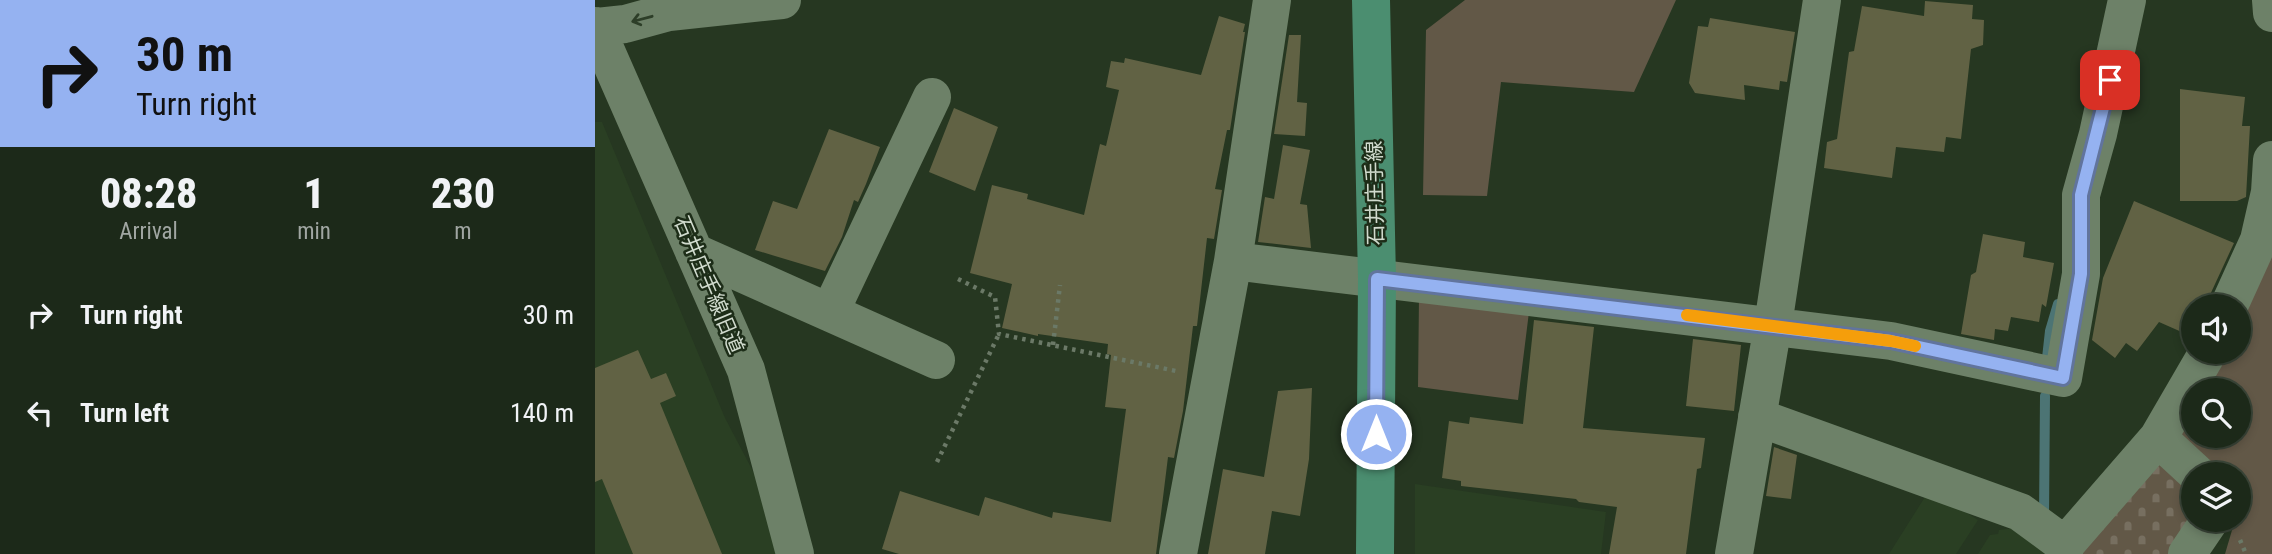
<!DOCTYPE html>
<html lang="en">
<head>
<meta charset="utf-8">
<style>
  body { margin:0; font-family:"Roboto Condensed","Noto Sans JP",sans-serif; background:#293526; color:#f1f3f6; height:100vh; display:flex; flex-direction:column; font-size:26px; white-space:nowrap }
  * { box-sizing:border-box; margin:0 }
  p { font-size:23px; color:#a0a6a2 }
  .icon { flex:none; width:38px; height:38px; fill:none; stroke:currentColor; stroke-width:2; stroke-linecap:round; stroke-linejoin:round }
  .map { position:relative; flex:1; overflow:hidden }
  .panel { display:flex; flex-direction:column; background:#1c2919; width:595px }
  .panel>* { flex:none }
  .banner { background:#95b2f1; color:#111; overflow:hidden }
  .tools { position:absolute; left:1586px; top:294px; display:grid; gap:14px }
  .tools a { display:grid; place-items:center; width:70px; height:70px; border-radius:50%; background:#1c2919; box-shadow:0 4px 10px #0003,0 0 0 2px #3a4538; font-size:35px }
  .pin { position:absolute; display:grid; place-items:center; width:60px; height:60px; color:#fff; margin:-30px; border-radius:14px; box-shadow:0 4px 10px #0006 }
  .me { position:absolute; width:77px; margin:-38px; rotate:0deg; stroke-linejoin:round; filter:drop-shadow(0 0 5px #0008) }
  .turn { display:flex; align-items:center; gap:24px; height:147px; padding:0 21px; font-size:32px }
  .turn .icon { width:91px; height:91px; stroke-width:2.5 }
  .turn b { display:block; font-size:49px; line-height:60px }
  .eta { display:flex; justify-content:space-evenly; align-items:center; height:119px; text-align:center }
  .eta b { font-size:42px; font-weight:800; line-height:49px }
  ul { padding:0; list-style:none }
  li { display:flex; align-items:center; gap:21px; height:98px; padding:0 21px }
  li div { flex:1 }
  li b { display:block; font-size:26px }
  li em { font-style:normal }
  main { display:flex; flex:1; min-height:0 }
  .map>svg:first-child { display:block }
  .built { fill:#2a3f23 }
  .green { fill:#625847 }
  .cemetery { fill:url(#cemetery-stones) }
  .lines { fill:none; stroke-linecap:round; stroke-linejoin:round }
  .stream { stroke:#4c7474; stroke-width:10 }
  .building { fill:#616244 }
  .path { stroke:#6b7967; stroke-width:4.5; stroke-dasharray:3.5 5; stroke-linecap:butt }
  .minor { stroke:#6d8168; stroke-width:38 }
  .major { stroke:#4b8e70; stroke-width:38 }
  .oneway { stroke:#2d3e28 }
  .route-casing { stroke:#61749d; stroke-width:18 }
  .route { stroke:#95b2f1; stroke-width:12 }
  .slow { stroke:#f59e0b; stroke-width:12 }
  .labels { text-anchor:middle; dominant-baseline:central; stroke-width:5; stroke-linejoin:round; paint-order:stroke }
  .street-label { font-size:21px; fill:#d1dbce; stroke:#1d2d18 }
</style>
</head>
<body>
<main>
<section class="panel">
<div class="banner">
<div class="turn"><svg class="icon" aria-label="right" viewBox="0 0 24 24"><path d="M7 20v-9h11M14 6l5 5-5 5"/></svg><div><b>30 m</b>Turn right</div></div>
</div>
<div class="eta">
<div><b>08:28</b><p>Arrival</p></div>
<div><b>1</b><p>min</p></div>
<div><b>230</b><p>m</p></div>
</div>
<ul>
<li><svg class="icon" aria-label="right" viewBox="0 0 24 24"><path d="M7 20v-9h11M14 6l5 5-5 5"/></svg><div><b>Turn right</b></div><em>30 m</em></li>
<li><svg class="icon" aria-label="left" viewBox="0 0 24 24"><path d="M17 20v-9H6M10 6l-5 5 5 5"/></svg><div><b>Turn left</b></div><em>140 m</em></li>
</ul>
</section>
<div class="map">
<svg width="1677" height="554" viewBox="0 0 1677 554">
  <defs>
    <pattern id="cemetery-stones" width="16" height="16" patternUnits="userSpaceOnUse" patternTransform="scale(1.75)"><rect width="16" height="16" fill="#625847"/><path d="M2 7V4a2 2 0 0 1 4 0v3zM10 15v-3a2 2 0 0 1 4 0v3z" fill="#776f60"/></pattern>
  </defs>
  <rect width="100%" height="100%" fill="#263721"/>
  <path class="built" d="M0 122H7L130 418 172 498 189 554H0Z
    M820 484 1011 512 1006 554H820Z
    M1335 489 1383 520 1361 554H1294Z
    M1428 527 1455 554H1383L1395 535 1403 534 1404 530Z"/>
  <path class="green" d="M870 0H1081L1039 92 906 82 892 196 828 195 831 30Z
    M1677 236V554H1630L1640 520H1643V474H1614L1575 433 1598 395V436H1643V390H1600L1622 352H1643V308Z
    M824 296 935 304 923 400 823 387Z"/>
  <path class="cemetery" d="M1562 445 1598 477V520L1587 554H1477Z"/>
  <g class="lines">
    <path class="stream" d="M1451 367 1455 331 1463 304
      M1449 519 1450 396"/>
  </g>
  <path class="building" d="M1330 1 1378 5 1377 19 1389 20 1388 45 1376 49 1366 139 1351 137 1349 152 1301 147 1297 178 1229 168 1232 142 1242 139 1254 52 1259 51 1267 6 1329 16Z
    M624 16 650 24 648 32H650L635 130H632L620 189 627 190 619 239 612 238 602 326H598L588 411 579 458 573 457 561 554H304L287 549 305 491 384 516 390 497 457 518 458 512 516 522 531 409 510 407 516 355 512 354 513 344 443 334V336L407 328 417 284 375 273 397 185 433 194 432 199 489 215 505 144 511 146 524 90 511 87 516 61 529 63 530 58 606 75Z
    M1115 18 1200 32 1192 82 1185 81 1184 90 1149 85 1150 100 1100 93 1094 83 1103 26 1113 27Z
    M694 35H706L702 102 712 103 710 136 679 134Z
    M1585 89 1650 97 1647 126H1655L1651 197 1642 201H1585Z
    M359 108 403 127 380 191 334 172Z
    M234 129 285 147 271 184 263 202 259 200 247 237 230 271 160 250 178 201 202 209Z
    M688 145 715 150 705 204 712 205 716 248 663 242 670 197 679 199Z
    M1539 201 1639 243 1614 297 1612 306H1598V337L1564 322 1542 351 1531 343 1520 358 1497 340 1508 278Z
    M1388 234 1430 242 1428 257 1459 263 1451 307 1447 304 1444 322 1416 317 1413 331 1400 329 1399 340 1366 334 1376 275 1381 272Z
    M939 320 999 327 988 428 1110 438 1106 468 1102 469 1091 554H1014L1022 507 984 502 981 499 866 486V481L847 478 854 421 874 424 875 417 928 424Z
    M1098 339 1146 345 1139 411 1091 406Z
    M43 350 56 379 71 373 81 396 65 403 127 554H38L7 479 0 482V368Z
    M717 388 714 459 705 516 677 511 670 554H613L628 469 669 477 683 391Z
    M1179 447 1202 455 1196 499 1171 496Z"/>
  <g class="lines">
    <path class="path" d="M363 279 400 297 404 334 581 371
      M458 345 465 285
      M342 462 404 334
      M1645 540 1651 554"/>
    <path class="minor" d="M1676 0 1677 13
      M0 26 151 370 200 554
      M0 27 30 24 74 12 187 0
      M99 252 341 360
      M638 261 1296 341 1468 378 1486 274V195L1503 134 1532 0
      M1634 306 1664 240 1675 192 1677 160
      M235 312 337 97
      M1162 417 1425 512 1470 545 1469 554
      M1563 438 1613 352
      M1470 545 1563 438 1602 474
      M583 554 638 261 677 0
      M1139 554 1178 325 1227 0
      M1592 554 1615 520"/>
    <path class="major" d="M776 0 782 279 780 554"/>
  </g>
  <defs><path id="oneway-shaft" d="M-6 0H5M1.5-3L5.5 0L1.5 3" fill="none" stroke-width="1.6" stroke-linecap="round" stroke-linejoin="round" transform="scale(1.75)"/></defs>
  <use class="oneway" href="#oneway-shaft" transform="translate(47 19) rotate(165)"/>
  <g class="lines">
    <g class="route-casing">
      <path id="route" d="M781 434 782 279 1296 341 1468 378 1486 274V195L1515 80"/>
    </g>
    <use href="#route" class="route"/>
    <path class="slow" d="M1092 315 1296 341 1320 346"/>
  </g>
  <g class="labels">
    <g class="street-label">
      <text transform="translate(780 193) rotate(-91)">石井庄手線</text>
      <text transform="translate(114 285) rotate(67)">石井庄手線旧道</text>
    </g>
  </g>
</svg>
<div class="tools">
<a><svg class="icon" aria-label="sound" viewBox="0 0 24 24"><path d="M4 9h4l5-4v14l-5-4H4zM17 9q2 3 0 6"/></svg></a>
<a><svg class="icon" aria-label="search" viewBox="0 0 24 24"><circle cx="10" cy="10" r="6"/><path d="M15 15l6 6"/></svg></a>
<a><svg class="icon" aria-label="layers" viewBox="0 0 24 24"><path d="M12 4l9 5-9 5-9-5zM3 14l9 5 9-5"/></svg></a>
</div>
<div class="pin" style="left:1515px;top:80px;background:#d93025"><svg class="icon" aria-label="arrive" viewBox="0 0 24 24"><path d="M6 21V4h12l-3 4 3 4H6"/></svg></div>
<svg class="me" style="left:781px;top:434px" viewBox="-20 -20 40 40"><circle r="17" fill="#95b2f1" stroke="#fff" stroke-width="3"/><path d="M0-11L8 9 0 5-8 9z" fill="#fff"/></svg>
</div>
</main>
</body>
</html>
